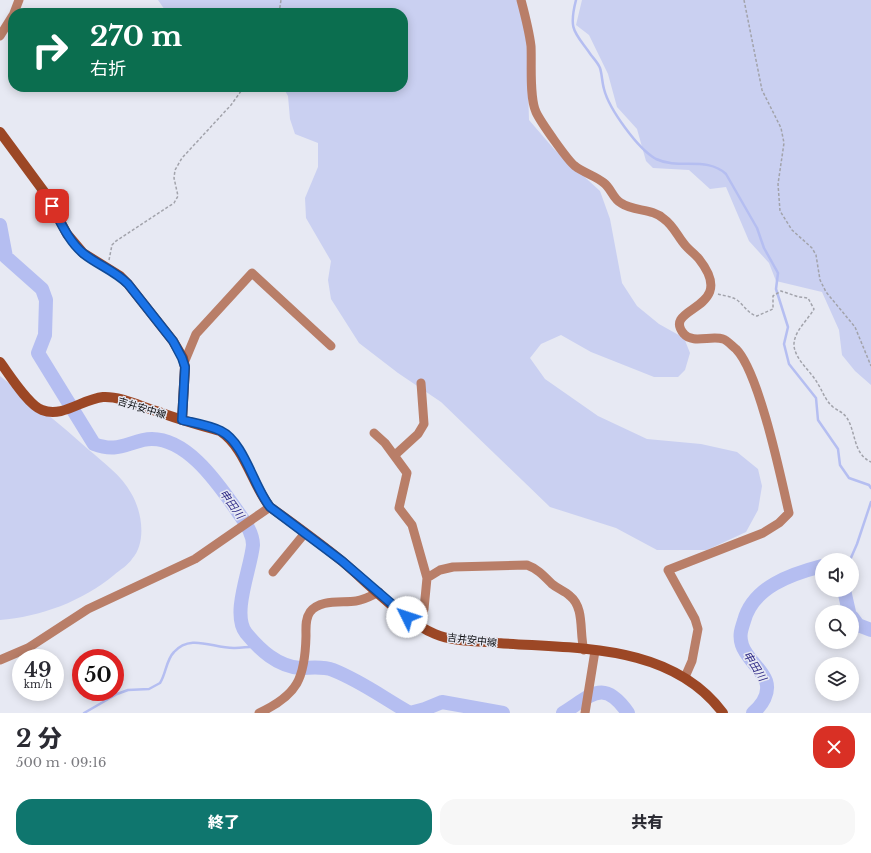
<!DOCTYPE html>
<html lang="ja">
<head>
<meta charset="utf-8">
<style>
  body { margin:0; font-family:"Libre Baskerville","Noto Sans JP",serif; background:#f7f7f7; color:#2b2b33; height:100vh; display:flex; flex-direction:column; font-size:15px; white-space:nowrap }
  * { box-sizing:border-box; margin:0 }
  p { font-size:13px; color:#7c7c81 }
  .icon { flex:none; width:22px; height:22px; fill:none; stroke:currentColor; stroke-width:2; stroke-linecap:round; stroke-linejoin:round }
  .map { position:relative; height:713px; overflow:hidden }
  .details { display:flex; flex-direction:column; background:#fff; flex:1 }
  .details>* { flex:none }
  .guide { position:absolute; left:8px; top:8px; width:400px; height:84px; border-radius:16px; box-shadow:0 2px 10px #0003; background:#0b6e4f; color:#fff; overflow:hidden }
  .fabs { position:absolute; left:815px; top:553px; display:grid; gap:8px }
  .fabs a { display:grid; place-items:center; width:44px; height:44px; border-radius:50%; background:#fff; box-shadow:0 2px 10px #0003; font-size:20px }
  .speed { position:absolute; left:12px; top:649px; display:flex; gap:8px; font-size:20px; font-weight:700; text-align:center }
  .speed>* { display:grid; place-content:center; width:52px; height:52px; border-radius:50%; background:#fff; box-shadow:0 2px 10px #0003; line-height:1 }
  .speed small { font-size:10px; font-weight:400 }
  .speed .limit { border:6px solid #d22; background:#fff; color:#111 }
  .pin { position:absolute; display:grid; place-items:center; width:34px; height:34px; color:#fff; margin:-17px; border-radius:8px; box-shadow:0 2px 6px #0006 }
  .me { position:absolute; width:44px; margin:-22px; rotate:311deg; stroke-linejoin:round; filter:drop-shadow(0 0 3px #0008) }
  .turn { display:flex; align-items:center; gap:14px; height:84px; padding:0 16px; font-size:18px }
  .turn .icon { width:52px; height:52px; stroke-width:2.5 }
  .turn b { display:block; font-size:28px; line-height:34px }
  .round { display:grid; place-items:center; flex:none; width:42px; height:42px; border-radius:16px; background:#f7f7f7 }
  .head { display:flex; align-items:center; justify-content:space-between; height:68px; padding:0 16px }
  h1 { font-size:24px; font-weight:800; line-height:30px }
  .button { display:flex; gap:8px; margin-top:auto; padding:8px 16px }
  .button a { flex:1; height:46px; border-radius:16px; background:#0f766e; color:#fff; font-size:16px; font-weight:800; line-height:46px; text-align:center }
  .button a+a { background:#f7f7f7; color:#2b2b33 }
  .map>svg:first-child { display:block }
  .green { fill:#cad0f1 }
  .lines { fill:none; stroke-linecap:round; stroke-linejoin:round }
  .stream { stroke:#b5bef1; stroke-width:2.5 }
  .river { stroke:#b5bef1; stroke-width:14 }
  .path { stroke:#a2a3ab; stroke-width:1.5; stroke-dasharray:3 2; stroke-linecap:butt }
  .street { stroke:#b97e68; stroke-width:9 }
  .secondary { stroke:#9c4725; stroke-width:10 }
  .route-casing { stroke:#114b97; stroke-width:10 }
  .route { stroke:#1a73e8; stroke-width:7 }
  .labels { text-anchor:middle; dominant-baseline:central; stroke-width:3; stroke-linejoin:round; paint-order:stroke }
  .street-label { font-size:10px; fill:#0a0b0e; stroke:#e7e9f3 }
  .water-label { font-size:11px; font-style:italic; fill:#2c2785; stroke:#e7e9f3 }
</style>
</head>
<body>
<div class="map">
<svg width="871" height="713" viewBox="0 0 871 713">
  <rect width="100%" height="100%" fill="#e7e9f3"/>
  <path class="green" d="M158 0H517L526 21 529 120 554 149 600 191 610 219 622 283 637 306 659 324 684 338 690 353 685 370 678 377H654L591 352 561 335 541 344 530 358 545 379 598 416 647 439 701 444 737 452 758 469 762 486 758 510 746 532 707 550H657L616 528 550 507 441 402 398 373 359 343 331 299 328 280 331 261 306 218 305 198 318 167V143L295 134 290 119 288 96 283 87H403V13H167Z
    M582 0H871V385L855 371 842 355 839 330 822 292 776 281 769 263 749 241 726 187 710 189 689 170 653 168 646 161 637 129 617 107 608 74 589 35 576 25Z
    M0 376C30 400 60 424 89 450 103 462 122 476 131 493 142 511 147 542 132 559 128 565 120 570 114 575 83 601 40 617 0 620Z"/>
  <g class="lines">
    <path class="stream" d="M576 0C568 31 575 32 591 55 594 59 598 63 600 68 602 74 602 82 604 89 609 109 638 149 656 159 679 170 707 156 726 174L757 228 764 248 778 273 776 289 788 327 784 344 789 364 816 398 818 420 838 449 840 465 849 478 869 485 871 488
      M850 560 857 544 871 502
      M84 713 117 694 128 690 149 689 160 683C166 674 166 660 174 652 191 633 214 649 235 648 244 648 250 646 259 647"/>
    <path class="river" d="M0 225 6 257 42 289 46 300 45 335 38 353 94 444C115 452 123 445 143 440 184 431 220 486 240 515 246 523 253 534 253 545 251 568 231 614 246 633 260 650 277 666 300 668 311 668 323 666 333 670 363 682 383 698 410 713L425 709 442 702 503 713
      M844 590 849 612
      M852 617 858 625 871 630
      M563 713C591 696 603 677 628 713
      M753 713C762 705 770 693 766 681 761 668 746 658 742 645 739 636 741 630 744 621 753 587 791 574 822 566"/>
    <path class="path" d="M744 0 762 90 781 128 784 143 778 184 780 211 792 230 812 248 816 255 820 280 826 292 855 327 871 366
      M279 13 281 0
      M109 260 112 245 116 241 174 203 178 196 174 178 175 170 182 158 231 105 244 87
      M718 294C724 296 731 296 737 300 744 305 748 314 757 316L773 309V296L781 291 799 297 808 298 814 309C808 320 793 332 794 346 796 361 811 371 818 384 823 392 825 400 833 407 838 411 843 412 847 418 856 432 853 454 871 462"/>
    <path class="street" d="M521 0C525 15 529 30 531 46 532 63 529 97 536 112 540 121 568 161 575 166 584 173 596 176 604 183 611 188 613 199 621 203 634 212 652 208 664 219 673 225 678 237 685 245 689 250 695 254 699 259 740 311 660 306 684 334 692 344 712 335 723 339 727 340 732 346 736 349 759 372 781 478 789 513L779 523 763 533 668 570 695 619 698 629 692 661 685 677
      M14 13 19 0
      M0 36 13 15
      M184 363 196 334 252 273 331 346
      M374 433 385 443 407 473 399 508 412 525 427 578 424 609 420 626
      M395 455 418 434 424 424 421 383
      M273 572 305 533
      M427 578 440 570 453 567 527 565C538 569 544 576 552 584 558 589 565 591 570 596 585 608 579 633 584 650
      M0 660 28 648 88 609 195 559 270 507
      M259 713C298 695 305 678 306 636 306 628 305 619 310 612 320 599 341 603 356 601 364 600 371 596 379 592
      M585 713 595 651"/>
    <path class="secondary" d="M0 132 45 193 67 234 83 253 120 276 128 284 173 341 183 358 185 367 182 420
      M0 362C9 374 28 405 42 410 63 418 82 399 103 397 120 396 140 406 156 411 177 419 199 425 220 431 246 449 251 483 270 507 295 525 320 543 343 562 369 584 404 621 435 634 454 642 478 641 498 643 576 649 671 643 723 713"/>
  </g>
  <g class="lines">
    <g class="route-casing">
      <path id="route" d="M52 206C61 223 69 242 84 254 98 265 115 271 128 284L173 341 182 358 185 367 182 420C194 423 209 425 221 431 244 442 254 487 270 507L342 561 407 617"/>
    </g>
    <use href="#route" class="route"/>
  </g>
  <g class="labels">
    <g class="street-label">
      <text transform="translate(142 408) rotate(17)">吉井安中線</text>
      <text transform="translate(472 640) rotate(7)">吉井安中線</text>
    </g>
    <g class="water-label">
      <text transform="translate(232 504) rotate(54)">申田川</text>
      <text transform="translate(755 666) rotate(58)">申田川</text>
    </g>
  </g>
</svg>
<div class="fabs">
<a><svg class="icon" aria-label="sound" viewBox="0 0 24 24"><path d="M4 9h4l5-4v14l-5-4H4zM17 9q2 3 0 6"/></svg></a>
<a><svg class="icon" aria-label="search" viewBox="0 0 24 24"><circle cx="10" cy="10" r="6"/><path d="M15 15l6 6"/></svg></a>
<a><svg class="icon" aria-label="layers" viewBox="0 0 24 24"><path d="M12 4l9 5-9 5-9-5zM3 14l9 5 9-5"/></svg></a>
</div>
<div class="speed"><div>49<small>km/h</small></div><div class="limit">50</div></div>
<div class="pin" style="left:52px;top:206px;background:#d93025"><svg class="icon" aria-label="arrive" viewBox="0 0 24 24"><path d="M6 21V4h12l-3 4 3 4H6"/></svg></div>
<svg class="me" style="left:407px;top:617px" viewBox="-20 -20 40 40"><circle r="19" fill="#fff"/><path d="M0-13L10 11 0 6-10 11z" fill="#1a73e8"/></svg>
<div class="guide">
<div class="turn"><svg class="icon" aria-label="right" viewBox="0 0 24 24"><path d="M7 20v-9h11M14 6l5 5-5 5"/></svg><div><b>270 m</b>右折</div></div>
</div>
</div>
<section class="details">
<div class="head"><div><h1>2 分</h1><p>500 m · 09:16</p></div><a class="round" style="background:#d93025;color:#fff"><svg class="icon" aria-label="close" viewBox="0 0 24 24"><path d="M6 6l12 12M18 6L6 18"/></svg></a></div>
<div class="button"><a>終了</a><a>共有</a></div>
</section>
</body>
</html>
